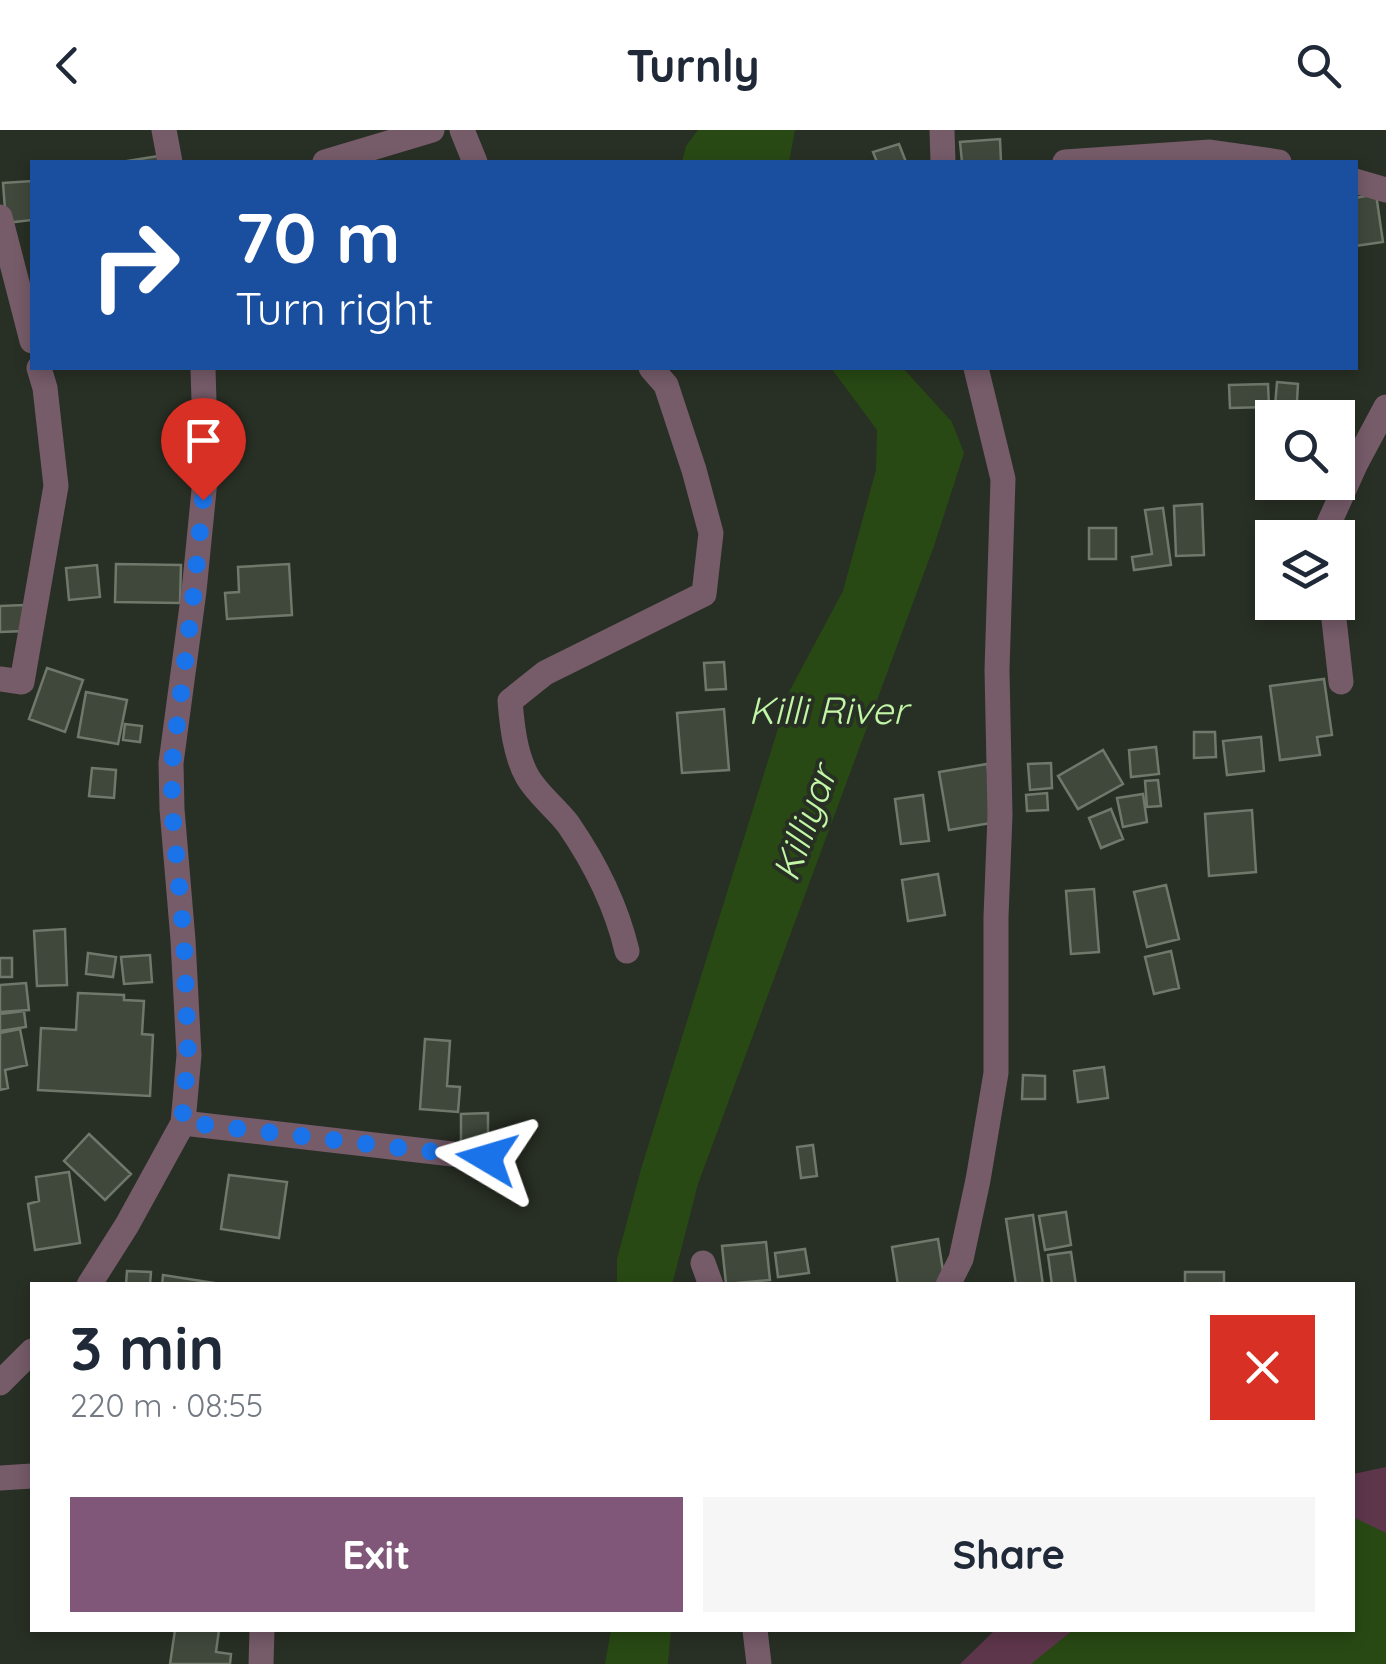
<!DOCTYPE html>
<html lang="en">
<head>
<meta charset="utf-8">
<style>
  body { margin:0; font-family:Quicksand,sans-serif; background:#f6f6f7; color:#1f2937; height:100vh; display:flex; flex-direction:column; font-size:38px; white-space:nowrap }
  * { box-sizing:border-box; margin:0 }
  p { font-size:32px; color:#747a83 }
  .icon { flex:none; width:55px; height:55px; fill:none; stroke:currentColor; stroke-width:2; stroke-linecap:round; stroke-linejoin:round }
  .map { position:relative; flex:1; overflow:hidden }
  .side { position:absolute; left:30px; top:1152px; width:1325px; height:350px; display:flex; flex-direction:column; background:#fff; border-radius:0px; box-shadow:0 5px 15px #0003 }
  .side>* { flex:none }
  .banner { position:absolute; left:30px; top:30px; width:1328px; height:210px; border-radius:0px; box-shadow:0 5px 15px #0003; background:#1a4fa0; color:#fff; overflow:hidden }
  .buttons { position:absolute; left:1255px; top:270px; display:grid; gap:20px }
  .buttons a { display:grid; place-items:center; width:100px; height:100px; border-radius:0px; background:#fff; box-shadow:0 5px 15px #0003; font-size:50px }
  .pin { position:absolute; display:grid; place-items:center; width:85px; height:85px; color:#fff; margin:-102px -42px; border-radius:50% 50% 50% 0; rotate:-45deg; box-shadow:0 0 10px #0007 }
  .pin .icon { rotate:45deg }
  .me { position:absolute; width:110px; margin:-55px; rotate:277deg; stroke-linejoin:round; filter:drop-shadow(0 0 8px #0008) }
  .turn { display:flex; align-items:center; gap:35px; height:210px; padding:0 40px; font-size:45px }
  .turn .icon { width:130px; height:130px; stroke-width:2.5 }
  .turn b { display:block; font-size:70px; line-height:85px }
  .round { display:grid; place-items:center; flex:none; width:105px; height:105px; border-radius:0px; background:#f6f6f7 }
  .head { display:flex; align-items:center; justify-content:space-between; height:170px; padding:0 40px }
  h1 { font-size:60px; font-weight:700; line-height:75px }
  .cta { display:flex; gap:20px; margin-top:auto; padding:20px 40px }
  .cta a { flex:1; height:115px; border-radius:0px; background:#815779; color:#fff; font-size:40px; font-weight:700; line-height:115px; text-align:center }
  .cta a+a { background:#f6f6f7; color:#1f2937 }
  header { display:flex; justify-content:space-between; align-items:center; height:130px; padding:0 40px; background:#fff; font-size:45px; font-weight:700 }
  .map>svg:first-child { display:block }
  .green { fill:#5e364b }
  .water { fill:#284914 }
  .building { fill:#40483c; stroke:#6f786b; stroke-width:2.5 }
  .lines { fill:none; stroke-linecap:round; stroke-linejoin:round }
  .minor { stroke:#765b69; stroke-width:25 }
  .route { stroke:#1a73e8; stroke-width:18; stroke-dasharray:0 32.4 }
  .labels { text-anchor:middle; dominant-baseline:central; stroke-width:8; stroke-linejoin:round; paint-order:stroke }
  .water-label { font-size:38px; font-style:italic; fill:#c1f7a6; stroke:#282f24 }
</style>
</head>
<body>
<header><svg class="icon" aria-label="back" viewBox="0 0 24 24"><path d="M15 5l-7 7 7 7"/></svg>Turnly<svg class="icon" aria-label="search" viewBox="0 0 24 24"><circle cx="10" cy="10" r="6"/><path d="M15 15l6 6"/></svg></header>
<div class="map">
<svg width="1386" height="1534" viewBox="0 0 1386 1534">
  <rect width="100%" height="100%" fill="#282f24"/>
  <path class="green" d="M1386 1337V1534H960L995 1500H1352L1353 1344Z"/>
  <path class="water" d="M698 0H795L789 32H682L686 16Z
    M831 238H903L952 292 964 323 934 416 698 1054 672 1155H617V1129L641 1039 790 560 843 461 876 340 877 300Z
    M1353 1387 1386 1403V1534H1031L1073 1500H1352Z
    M611 1500H671L668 1534H605Z"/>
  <path class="building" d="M1000 9 1001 32H962L960 12Z
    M899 14 906 32H877L873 22Z
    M159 26 160 32H121Z
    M32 51V90L6 93 3 53Z
    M1376 64 1383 112 1355 116V68Z
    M1277 252 1298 254 1296 288H1274Z
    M1268 254 1269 277 1230 278 1229 255Z
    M1202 374 1204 425 1176 426 1174 376Z
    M1163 378 1171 435 1134 440 1132 427 1152 424 1145 380Z
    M1089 398H1116V429H1089Z
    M116 434 181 435 180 473 115 472Z
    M289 434 292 485 227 489 225 463 239 462 238 437Z
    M97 435 100 467 69 470 66 438Z
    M24 475 25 501 0 502V476Z
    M724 532 726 559 706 560 704 533Z
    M47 538 83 550 65 602 29 589Z
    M1324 549 1332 605 1317 607 1320 625 1280 630 1270 556Z
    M86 562 127 570 118 614 78 607Z
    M724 579 729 640 682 643 677 583Z
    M125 594 142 596 140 612 123 610Z
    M1194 602H1215L1216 627 1194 628Z
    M1261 607 1264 641 1227 645 1223 611Z
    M1156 617 1159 644 1131 647 1129 620Z
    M1103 620 1123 654 1078 679 1058 646Z
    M1051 633 1052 658 1030 660 1028 634Z
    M987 634 997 692 949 700 939 642Z
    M92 638 116 640 114 668 89 666Z
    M1158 650 1161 676 1147 677 1145 651Z
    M1047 663 1048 680 1027 681 1026 665Z
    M1143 664 1147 692 1123 697 1117 668Z
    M923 665 929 711 901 714 895 669Z
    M1111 679 1123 709 1101 718 1089 688Z
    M1252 680 1256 742 1209 746 1205 684Z
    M938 744 945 785 908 791 902 750Z
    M1166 755 1179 809 1147 817 1134 762Z
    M1094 759 1099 822 1071 824 1066 761Z
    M65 799 67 855 37 856 34 801Z
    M1171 821 1179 858 1154 864 1145 827Z
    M88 823 116 827 113 847 86 844Z
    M150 825 152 852 124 854 121 827Z
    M0 828H12V847H0Z
    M26 853 29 880 0 882V855Z
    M78 863 124 865V870L144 871 142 904 153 905 150 966 38 960 41 898 76 900Z
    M24 881 26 897 0 901V884Z
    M20 899 27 935 5 940 8 958 0 960V903Z
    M425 909 450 911 447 956 460 957 458 982 420 979Z
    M1104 937 1108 968 1078 972 1074 941Z
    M1023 945 1045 946V969H1022Z
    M488 983V1028H461V984Z
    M89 1004 131 1044 105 1070 64 1031Z
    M813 1015 817 1046 801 1048 797 1017Z
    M69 1042 80 1113 35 1120 28 1074 39 1071 36 1047Z
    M229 1045 287 1052 279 1108 221 1099Z
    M1066 1082 1071 1115 1045 1120 1039 1086Z
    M1033 1085 1043 1155H1016L1006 1089Z
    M938 1109 945 1153 898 1155 892 1117Z
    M766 1112 770 1150 726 1154 722 1116Z
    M805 1119 809 1143 778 1147 775 1123Z
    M1071 1122 1076 1155H1052L1048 1125Z
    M127 1141 151 1142 150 1155H126Z
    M1185 1142H1224V1155H1185Z
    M163 1145 227 1155H162Z
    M175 1500H219L216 1522 231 1524 230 1534H170Z"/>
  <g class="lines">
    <path class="minor" d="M164 0 170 32
      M462 0 475 32
      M942 0 943 32
      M325 32 432 0
      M1065 32 1210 22 1279 32
      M1355 51 1386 60
      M0 87 32 211
      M1325 408V402L1356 333 1386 277
      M1332 472 1341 552
      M0 549 22 552 56 356 45 258 39 238
      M627 821C616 775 595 733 568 694 556 678 537 664 527 646 515 624 512 595 510 571L545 543 704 464 711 403 694 340 666 255 651 238
      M183 993 487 1028
      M703 1133 711 1155
      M89 1155 127 1095 183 993 189 925 183 810 172 679 171 633 194 461 206 340 203 238
      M948 1155 961 1129 978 1050 996 943V787L1000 685 997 540 1003 349 976 238
      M0 1253 32 1221
      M0 1348 32 1346
      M755 1500 759 1534
      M261 1534 262 1500"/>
  </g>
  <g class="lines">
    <path class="route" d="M203 370 194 461 172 634V679L184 810 188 925 182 992 487 1028"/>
  </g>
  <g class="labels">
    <g class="water-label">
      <text x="828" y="580">Killi River</text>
      <text transform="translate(804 693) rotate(-70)">Killiyar</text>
    </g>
  </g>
</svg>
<div class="buttons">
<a><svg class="icon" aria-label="search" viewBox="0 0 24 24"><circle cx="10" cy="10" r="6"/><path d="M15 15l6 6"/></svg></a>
<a><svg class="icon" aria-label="layers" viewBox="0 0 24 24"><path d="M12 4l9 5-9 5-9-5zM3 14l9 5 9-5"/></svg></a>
</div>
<div class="pin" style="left:203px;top:370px;background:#d93025"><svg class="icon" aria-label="arrive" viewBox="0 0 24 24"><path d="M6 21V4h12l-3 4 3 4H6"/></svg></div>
<svg class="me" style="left:487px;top:1028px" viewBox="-20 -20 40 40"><path d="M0-17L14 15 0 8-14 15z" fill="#1a73e8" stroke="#fff" stroke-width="4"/></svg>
<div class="banner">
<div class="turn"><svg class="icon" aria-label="right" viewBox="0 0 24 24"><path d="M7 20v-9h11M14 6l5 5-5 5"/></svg><div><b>70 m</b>Turn right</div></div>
</div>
<section class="side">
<div class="head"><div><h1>3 min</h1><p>220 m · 08:55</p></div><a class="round" style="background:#d93025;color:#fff"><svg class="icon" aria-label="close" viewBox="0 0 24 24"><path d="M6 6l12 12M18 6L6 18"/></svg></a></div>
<div class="cta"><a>Exit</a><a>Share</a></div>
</section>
</div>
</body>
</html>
